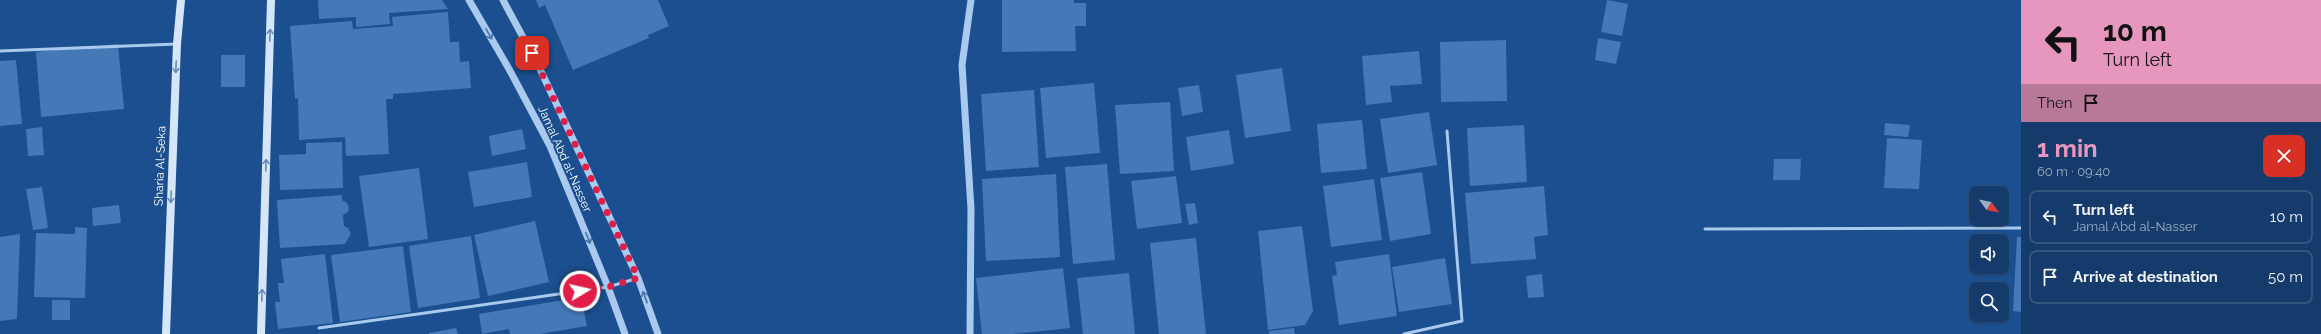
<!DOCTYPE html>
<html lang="en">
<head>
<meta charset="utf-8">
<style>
  body { margin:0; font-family:Raleway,sans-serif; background:#214673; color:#f1f3f6; height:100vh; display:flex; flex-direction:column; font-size:15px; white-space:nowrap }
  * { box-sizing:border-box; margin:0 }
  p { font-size:13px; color:#9dadc1 }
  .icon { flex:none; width:22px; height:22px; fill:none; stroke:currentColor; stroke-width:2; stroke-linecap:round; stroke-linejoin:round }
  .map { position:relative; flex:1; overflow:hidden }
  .details { display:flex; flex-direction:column; background:#143b6b; width:300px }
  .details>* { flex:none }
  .hud { background:#e797bd; color:#111; overflow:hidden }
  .needle { width:26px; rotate:123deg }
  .buttons { position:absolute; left:1969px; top:186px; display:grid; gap:8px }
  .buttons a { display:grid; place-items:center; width:40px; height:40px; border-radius:8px; background:#143b6b; box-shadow:0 1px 3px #0004,0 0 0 1px #33557e; font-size:20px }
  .pin { position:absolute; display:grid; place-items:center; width:34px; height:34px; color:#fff; margin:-17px; border-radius:8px; box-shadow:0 2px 6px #0006 }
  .me { position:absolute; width:44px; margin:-22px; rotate:81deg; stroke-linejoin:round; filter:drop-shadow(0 0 3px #0008) }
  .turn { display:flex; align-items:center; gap:14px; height:84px; padding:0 16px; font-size:18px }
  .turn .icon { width:52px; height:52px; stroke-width:2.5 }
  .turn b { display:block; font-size:28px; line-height:34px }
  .then { display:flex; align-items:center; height:38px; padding:0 16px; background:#0003; gap:8px; font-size:15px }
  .round { display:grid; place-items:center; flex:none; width:42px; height:42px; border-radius:8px; background:#214673 }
  .summary { display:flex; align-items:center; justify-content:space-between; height:68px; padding:0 16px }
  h1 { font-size:24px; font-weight:700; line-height:30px; color:#e797bd }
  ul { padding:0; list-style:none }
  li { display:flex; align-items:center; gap:12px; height:54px; margin:0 8px 6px; padding:0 8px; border:2px solid #33557e; border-radius:8px }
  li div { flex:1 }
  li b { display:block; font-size:15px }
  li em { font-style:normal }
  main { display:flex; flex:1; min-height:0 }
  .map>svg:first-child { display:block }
  .building { fill:#4478b7 }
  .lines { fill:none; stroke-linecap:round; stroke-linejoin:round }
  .service { stroke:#a9c9ee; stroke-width:3 }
  .tertiary { stroke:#a9c9ee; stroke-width:7 }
  .secondary { stroke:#d6e6fa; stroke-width:8 }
  .oneway { stroke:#4674ac }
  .oneway2 { stroke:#668bba }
  .route { stroke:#e11d48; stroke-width:7; stroke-dasharray:0 12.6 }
  .labels { text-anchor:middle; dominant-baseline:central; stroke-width:4; stroke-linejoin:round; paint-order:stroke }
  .street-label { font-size:12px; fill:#fff; stroke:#1b4f8f }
</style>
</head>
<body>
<main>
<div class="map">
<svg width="2021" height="334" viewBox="0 0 2021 334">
  <rect width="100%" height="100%" fill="#1b4f8f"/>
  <path class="building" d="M318 0H442L448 9 389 13 390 24 356 27V17L319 19Z
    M536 0H658L669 26 648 35 649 38 573 70 545 5 539 8Z
    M1002 0H1074V3H1086V26H1075L1076 51 1002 52Z
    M1607 0 1628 4 1622 36 1601 32Z
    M448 12 450 42H459L460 62 469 61 471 88 393 94V99H386L389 154 346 156 345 137 299 140 298 98 295 99 290 26 352 21 353 29 393 26 392 17Z
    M1598 38 1621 42 1616 64 1595 60Z
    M1506 40 1507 101 1441 102 1440 42Z
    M118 44 124 109 41 117 36 52Z
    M1419 51 1422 84 1390 86 1392 102 1366 105 1362 56Z
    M221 55H245V87H221Z
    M16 60 22 124 0 126V61Z
    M1282 68 1291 131 1245 138 1236 75Z
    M1094 83 1100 153 1046 158 1040 88Z
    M1199 85 1203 112 1182 116 1178 88Z
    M1034 90 1039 167 986 171 981 94Z
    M1170 102 1174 171 1120 174 1115 105Z
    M1429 112 1437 165 1388 173 1380 119Z
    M1362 120 1367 169 1321 173 1317 124Z
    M1885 123 1910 125 1908 137 1884 135Z
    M1524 125 1527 182 1470 186 1467 128Z
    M42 127 44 155 28 156 26 129Z
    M522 129 526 149 492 156 489 136Z
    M1229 130 1234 164 1191 171 1186 137Z
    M1887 138 1922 140 1919 189 1884 188Z
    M342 142 343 188 280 190 279 155 306 154V143Z
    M1774 159H1801L1800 180H1773Z
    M527 162 532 197 474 207 468 172Z
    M1107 164 1115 260 1073 264 1065 167Z
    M419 168 428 239 369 247 359 176Z
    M1422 172 1431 234 1390 241 1380 178Z
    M1056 174 1060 257 986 261 982 179Z
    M1176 176 1182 223 1137 229 1131 181Z
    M1374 179 1382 240 1331 247 1323 186Z
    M1544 186 1548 235 1534 237 1536 259 1471 264 1465 193Z
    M42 187 48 228 33 230 26 189Z
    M342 195V200L347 203 349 207 348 212 343 215 344 226 348 228 351 234 345 244 280 248 277 200Z
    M1195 203 1198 223 1189 225 1185 204Z
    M119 205 121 223 93 226 92 208Z
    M535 221 549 282 488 296 474 235Z
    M1302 226 1313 311 1305 325 1268 330 1258 231Z
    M75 227 87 228 85 298 34 297 36 233 75 234Z
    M20 234 17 319 0 321V237Z
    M471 236 480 298 418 308 409 246Z
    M2017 237H2021V312L2013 311Z
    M1196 238 1206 334H1159L1150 243Z
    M403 246 411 312 340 322 331 255Z
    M325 254 333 323 278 329 275 302H280L278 283H284L281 259Z
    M1389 254 1397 316 1339 325 1332 276 1337 275 1335 262Z
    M1445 258 1452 304 1399 312 1392 267Z
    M1063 268 1070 328 1013 334H982L976 278Z
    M1129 273 1135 334H1083L1077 278Z
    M1542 274 1544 297 1528 298 1526 276Z
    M581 297 587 326 540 334H510L509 329 482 334 479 314Z
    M52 300H70V320H52Z
    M456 328 458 334H429V333Z
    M1294 328 1295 334H1269V331Z"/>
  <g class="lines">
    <path class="service" d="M0 51 177 44
      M1705 229 2021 228
      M319 328 608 287 638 278
      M1404 334 1462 321 1447 131"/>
    <path class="tertiary" d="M469 0 509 69 550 146 608 287 625 334
      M503 0 539 67 638 278 658 334
      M970 334 971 209 962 65 971 0"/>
    <path class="secondary" d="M166 334 177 44 181 0
      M261 334 271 0"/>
  </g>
  <defs><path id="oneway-shaft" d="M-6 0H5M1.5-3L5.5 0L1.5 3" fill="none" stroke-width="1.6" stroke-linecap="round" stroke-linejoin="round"/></defs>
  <g class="oneway">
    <use href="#oneway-shaft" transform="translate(489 34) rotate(60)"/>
    <use href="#oneway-shaft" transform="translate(588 238) rotate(67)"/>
    <use href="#oneway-shaft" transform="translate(645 297) rotate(-110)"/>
  </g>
  <g class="oneway2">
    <use href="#oneway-shaft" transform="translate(270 35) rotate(-88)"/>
    <use href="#oneway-shaft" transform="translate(176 67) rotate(92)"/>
    <use href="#oneway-shaft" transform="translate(266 165) rotate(-88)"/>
    <use href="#oneway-shaft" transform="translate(171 197) rotate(92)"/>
    <use href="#oneway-shaft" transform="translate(262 295) rotate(-88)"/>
  </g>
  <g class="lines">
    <path class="route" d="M532 53 638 278 608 287 580 291"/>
  </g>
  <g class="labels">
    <g class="street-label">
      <text transform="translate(565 159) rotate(66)">Jamal Abd al-Nasser</text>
      <text transform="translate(160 166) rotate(-88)">Sharia Al-Seka</text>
    </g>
  </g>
</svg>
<div class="buttons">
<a><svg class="needle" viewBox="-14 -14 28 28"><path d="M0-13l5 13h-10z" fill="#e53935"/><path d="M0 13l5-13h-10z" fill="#9dadc1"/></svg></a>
<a><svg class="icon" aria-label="sound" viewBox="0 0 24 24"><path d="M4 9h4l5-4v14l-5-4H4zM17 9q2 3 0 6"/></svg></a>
<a><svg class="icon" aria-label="search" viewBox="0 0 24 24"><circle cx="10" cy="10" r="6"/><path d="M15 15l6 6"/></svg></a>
</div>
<div class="pin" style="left:532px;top:53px;background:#d93025"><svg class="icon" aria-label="arrive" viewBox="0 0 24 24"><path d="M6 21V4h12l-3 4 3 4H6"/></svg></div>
<svg class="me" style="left:580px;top:291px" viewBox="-20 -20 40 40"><circle r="17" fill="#e11d48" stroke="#fff" stroke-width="3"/><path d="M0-11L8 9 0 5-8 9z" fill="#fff"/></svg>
</div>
<section class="details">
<div class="hud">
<div class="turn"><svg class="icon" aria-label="left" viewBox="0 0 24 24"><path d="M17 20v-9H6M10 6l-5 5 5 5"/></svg><div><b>10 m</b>Turn left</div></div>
<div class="then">Then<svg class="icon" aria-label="arrive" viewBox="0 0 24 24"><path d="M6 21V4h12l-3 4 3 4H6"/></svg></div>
</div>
<div class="summary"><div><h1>1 min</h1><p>60 m · 09:40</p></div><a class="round" style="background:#d93025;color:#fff"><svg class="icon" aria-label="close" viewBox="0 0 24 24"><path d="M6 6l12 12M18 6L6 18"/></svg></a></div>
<ul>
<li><svg class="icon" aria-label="left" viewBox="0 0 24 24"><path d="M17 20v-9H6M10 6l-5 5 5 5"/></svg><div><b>Turn left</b><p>Jamal Abd al-Nasser</p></div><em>10 m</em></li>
<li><svg class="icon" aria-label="arrive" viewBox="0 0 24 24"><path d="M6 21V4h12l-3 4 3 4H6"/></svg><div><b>Arrive at destination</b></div><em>50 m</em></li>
</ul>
</section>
</main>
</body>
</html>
